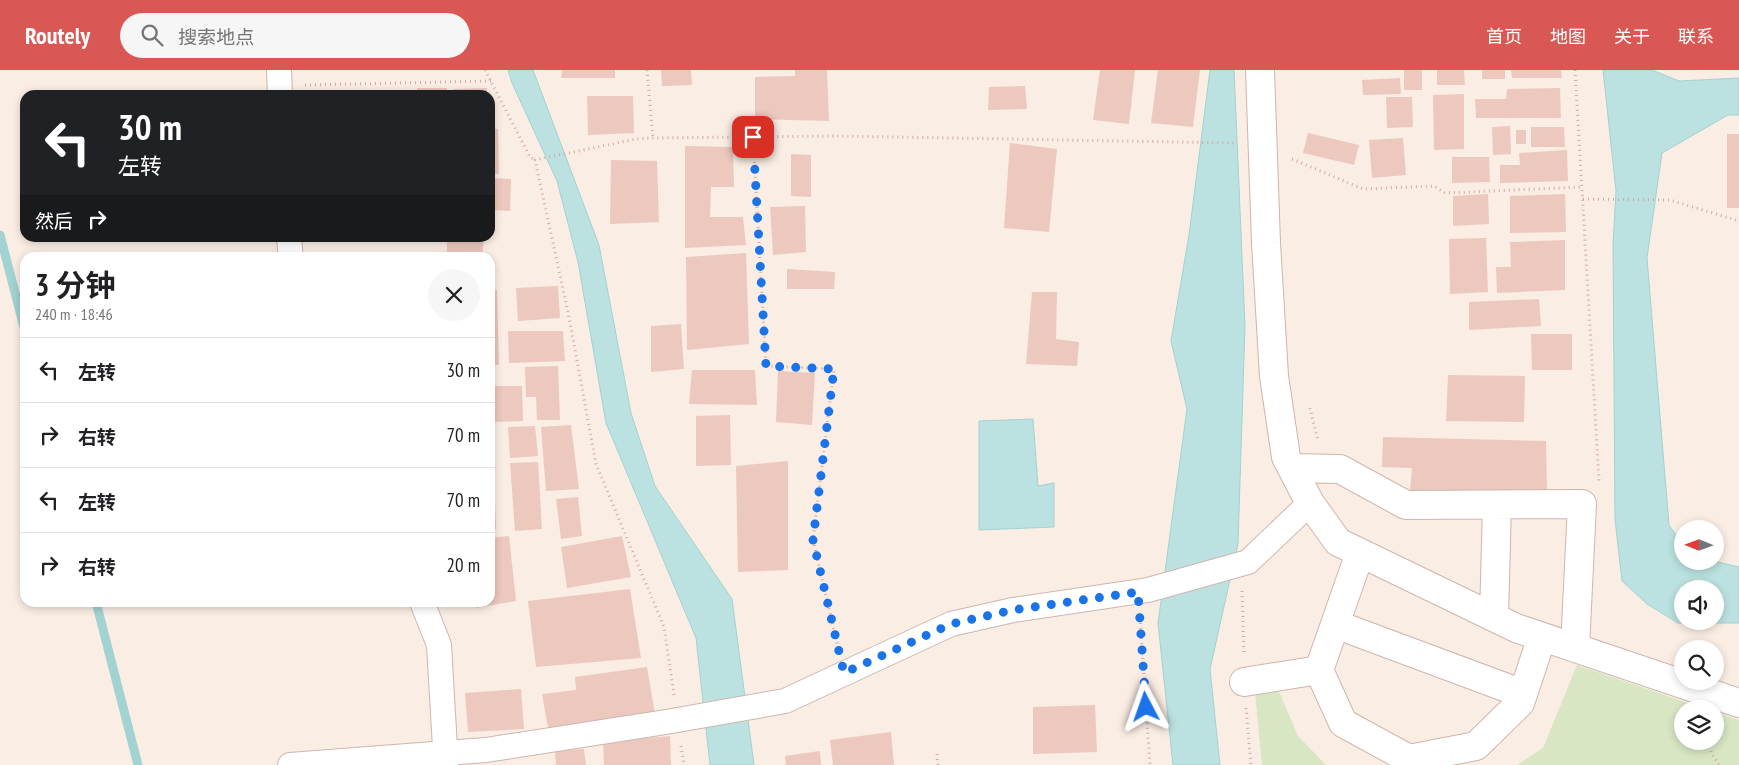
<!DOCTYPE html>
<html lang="zh">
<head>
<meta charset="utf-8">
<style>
  body { margin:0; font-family:"PT Sans Narrow","Noto Sans SC",sans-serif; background:#f6f6f6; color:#202124; height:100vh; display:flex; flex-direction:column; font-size:19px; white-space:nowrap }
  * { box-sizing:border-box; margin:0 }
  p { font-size:16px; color:#757577 }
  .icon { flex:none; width:28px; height:28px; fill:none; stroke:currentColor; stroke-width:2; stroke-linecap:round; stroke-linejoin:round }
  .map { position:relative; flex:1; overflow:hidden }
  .panel { position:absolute; left:20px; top:182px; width:475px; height:355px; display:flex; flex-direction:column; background:#fff; border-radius:15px; box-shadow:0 2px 8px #0003 }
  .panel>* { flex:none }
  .hud { position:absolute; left:20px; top:20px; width:475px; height:152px; border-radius:15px; box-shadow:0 2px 8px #0003; background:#202124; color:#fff; overflow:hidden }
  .needle { width:32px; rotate:271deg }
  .controls { position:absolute; left:1674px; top:450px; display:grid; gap:10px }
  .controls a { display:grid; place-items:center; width:50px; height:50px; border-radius:50%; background:#fff; box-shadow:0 2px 8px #0003; font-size:25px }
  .pin { position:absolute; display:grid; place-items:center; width:42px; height:42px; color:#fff; margin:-21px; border-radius:10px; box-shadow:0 2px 8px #0006 }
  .me { position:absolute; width:55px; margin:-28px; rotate:356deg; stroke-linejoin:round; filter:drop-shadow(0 0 4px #0008) }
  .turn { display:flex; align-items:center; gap:18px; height:105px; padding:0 15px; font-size:22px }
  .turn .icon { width:65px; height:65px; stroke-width:2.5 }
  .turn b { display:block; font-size:35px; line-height:42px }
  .then { display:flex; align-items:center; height:48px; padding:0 15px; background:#0003; gap:10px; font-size:19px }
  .round { display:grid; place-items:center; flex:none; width:52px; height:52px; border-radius:26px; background:#f6f6f6 }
  .summary { display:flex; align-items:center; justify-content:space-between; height:85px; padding:0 15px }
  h1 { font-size:30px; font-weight:700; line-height:38px }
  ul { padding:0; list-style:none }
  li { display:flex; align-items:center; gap:15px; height:65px; padding:0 15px; border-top:1px solid #e0e0e0 }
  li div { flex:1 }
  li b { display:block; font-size:19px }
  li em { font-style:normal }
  header { display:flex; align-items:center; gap:30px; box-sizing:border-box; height:70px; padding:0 25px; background:#d95854; color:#fff }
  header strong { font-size:24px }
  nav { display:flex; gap:28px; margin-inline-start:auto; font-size:18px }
  .search { width:350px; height:45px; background:#f6f6f6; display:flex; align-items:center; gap:12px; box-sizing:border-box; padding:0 18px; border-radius:28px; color:#757577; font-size:19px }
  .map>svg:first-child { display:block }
  .green { fill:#d8e6c4 }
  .water { fill:#bbe2e0; stroke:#a2d2d1; fill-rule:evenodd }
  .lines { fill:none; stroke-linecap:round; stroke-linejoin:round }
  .stream { stroke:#a2d2d1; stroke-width:9 }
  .building { fill:#edc8be }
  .street-casing { stroke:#cdb6af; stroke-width:26 }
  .secondary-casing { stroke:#cfb5ac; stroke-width:30 }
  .path { stroke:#d1aba2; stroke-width:3; stroke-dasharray:1 4; stroke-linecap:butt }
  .street { stroke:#fff; stroke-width:24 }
  .secondary { stroke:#fff; stroke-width:28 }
  .route { stroke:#1a73e8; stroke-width:9; stroke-dasharray:0 16.2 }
</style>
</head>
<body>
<header>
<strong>Routely</strong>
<div class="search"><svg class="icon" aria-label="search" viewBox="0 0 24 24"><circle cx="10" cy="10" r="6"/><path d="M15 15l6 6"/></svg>搜索地点</div>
<nav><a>首页</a><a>地图</a><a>关于</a><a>联系</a></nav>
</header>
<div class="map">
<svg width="1739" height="695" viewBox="0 0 1739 695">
  <rect width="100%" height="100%" fill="#faede4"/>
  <path class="green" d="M1577 595 1706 639H1682V671H1715V642L1739 650V695H1517L1543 678Z
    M1278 619 1298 666 1326 695H1262L1255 623Z"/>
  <path class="water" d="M508 0H533L599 175 631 343 655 416 732 529 754 695H710L696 568 606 353 578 192 557 111 512 13Z
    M1210 0H1234L1245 256 1238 474 1210 599 1220 695H1173L1158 553 1187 339 1171 271 1189 165Z
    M1603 0H1652L1679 11 1739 8V45H1728L1662 83 1647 188 1669 455 1682 474V491H1713L1739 497V553H1678L1647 534 1622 511 1615 449 1613 174 1616 121ZM1682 519H1715V551H1682Z
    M1033 349 1038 416 1054 413V457L979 460V351Z"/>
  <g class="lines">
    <path class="stream" d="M0 165 25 261
      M96 532 138 695"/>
  </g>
  <path class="building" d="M562 0H615V8H561Z
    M661 0H691L692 15 662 16Z
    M795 0H827L829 51 755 49V7L795 6Z
    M1100 0H1135L1129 54 1093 50Z
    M1158 0H1200L1193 57 1151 53Z
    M1404 0H1422V20H1404Z
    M1437 0H1464L1465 15H1437Z
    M1482 0H1505V9H1482Z
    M1511 0H1561L1562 8H1512Z
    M1400 8 1401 24 1363 25 1362 10Z
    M1025 16 1027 39 988 40 989 17Z
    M417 18H447V25H417Z
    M487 18V25H454V19Z
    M1560 18 1561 48H1476L1475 29H1506L1507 19Z
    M1464 24V79L1434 80 1433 25Z
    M587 26H633L634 63 588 65Z
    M1386 27H1412L1413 57 1387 58Z
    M1510 56 1511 84 1493 85 1492 57Z
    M1531 57H1564L1565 77H1531Z
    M490 58 498 59 499 104H490Z
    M1516 60H1526V74H1516Z
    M1308 63 1359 75 1354 95 1303 83Z
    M1727 64H1739V138H1727Z
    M1403 68 1406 105 1372 108 1369 70Z
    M1010 73 1057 79 1049 162 1004 158Z
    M685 76 733 77 734 117H711L710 147H743L746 175 685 178Z
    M1567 80 1568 111 1500 113V95H1520L1519 83Z
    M791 84 811 85V127L791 126Z
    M1452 87H1489L1490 112 1452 113Z
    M611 90 657 91 659 152 610 154Z
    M490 108 511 109 510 141 490 140Z
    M1488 124 1489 154 1453 156V126Z
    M1565 124 1566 162 1510 163V126Z
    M805 136 806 182 773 185 770 137Z
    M447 168H484L482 188H447Z
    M1486 168 1488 222 1450 224 1449 169Z
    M1565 170V220L1497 223 1496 197H1511L1510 172Z
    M746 183 749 274 687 280 686 187Z
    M787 199 835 202 834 219H787Z
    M558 216 560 248 518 251 516 218Z
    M490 220H497L499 295H490Z
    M1032 222H1057L1056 269 1079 272 1077 296 1026 294Z
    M1539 229 1541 256 1469 260V232Z
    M681 254 684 299 651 302V256Z
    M508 261H563L565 291 509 293Z
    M1531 264H1572V300H1532Z
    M558 296 560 350H537L536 327H526L525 297Z
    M692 300H755L757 335 689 334Z
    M778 301 815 303 812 355 776 352Z
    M1448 305 1525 306 1524 352 1446 351Z
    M492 316H522L523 351 492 352Z
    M730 345 731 395 696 396V346Z
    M571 355 579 419 546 421 541 357Z
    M535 356 538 386 510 388 508 357Z
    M490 357H492L496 459 490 460Z
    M1383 367 1546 371 1547 424 1410 421 1412 398 1382 397Z
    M788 391V500L738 502 736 396Z
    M538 392 542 459 515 461 510 393Z
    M578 427 582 466 561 469 556 429Z
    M509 466 516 531 476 538V532H490V468Z
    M622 466 631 507 567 518 561 477Z
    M630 519 641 588 536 597 528 531Z
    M647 597 655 644 548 658 542 624 576 620 575 607Z
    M521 619 524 659 468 662 465 623Z
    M1095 635 1097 682 1033 684V637Z
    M891 662 894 695H833L830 670Z
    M670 666 671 695H604L603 672Z
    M584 679 586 695H556L555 681Z
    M820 681 821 695H786L785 686Z"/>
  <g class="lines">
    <g class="street-casing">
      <path id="street" d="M279 0 280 25
        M289 168 291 188
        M422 532 439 575 446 695
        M290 695 486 680 666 652 785 631 951 554 1013 540 1148 520 1248 492 1310 433"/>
    </g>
    <g class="secondary-casing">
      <path id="secondary" d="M1260 0 1266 173 1274 306 1286 387 1310 433 1338 472 1516 558 1739 633
        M1292 398 1340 399 1406 435 1582 434 1575 578
        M1360 483 1319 600 1343 653 1409 689 1476 676 1520 633 1542 567
        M1494 547 1497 435
        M1335 554 1523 624
        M1244 612 1319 600"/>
    </g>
    <path class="path" d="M485 0 530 87 535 90
      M647 0 653 68
      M1575 0 1599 411
      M305 15 491 11
      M753 67 766 296 834 299 813 470 838 577
      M1292 89 1363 119 1434 116 1445 123 1582 117
      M1583 129 1670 130 1739 151
      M1310 338 1318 371
      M1242 521 1244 585
      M1140 548 1150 695
      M674 625 664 557 596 394 568 242 535 90 636 69 653 68 836 66 1236 73
      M1246 638 1251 695
      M1711 671V683L1719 695
      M681 676 684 695
      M937 684 938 695"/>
    <use href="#street" class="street"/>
    <use href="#secondary" class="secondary"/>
  </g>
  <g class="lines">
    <path class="route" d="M753 67 766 296 834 299 813 470 844 603 951 554 1013 540 1138 522 1146 637"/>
  </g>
</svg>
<div class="controls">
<a><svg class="needle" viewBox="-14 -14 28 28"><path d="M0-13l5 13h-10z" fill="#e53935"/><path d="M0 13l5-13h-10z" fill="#757577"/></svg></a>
<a><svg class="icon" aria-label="sound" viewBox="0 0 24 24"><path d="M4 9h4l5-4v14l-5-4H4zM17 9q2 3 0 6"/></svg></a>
<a><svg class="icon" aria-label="search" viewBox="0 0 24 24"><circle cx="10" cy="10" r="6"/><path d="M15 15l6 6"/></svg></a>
<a><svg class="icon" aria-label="layers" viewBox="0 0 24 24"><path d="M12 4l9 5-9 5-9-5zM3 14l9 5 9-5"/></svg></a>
</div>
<div class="pin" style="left:753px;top:67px;background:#d93025"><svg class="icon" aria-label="arrive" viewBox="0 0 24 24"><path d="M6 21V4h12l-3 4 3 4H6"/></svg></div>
<svg class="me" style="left:1146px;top:637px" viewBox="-20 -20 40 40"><path d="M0-17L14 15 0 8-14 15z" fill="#1a73e8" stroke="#fff" stroke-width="4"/></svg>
<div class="hud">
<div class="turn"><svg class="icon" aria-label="left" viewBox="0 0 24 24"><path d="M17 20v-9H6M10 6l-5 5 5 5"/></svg><div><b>30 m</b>左转</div></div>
<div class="then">然后<svg class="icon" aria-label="right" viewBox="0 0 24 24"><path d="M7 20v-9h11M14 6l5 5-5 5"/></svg></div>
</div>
<section class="panel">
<div class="summary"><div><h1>3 分钟</h1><p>240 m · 18:46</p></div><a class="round"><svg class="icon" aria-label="close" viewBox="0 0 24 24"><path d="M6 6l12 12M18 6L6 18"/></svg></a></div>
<ul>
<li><svg class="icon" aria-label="left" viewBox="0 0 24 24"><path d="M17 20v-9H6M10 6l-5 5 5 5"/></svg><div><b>左转</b></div><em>30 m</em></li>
<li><svg class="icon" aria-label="right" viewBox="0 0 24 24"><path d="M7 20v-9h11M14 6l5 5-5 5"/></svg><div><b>右转</b></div><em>70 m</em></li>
<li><svg class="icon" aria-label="left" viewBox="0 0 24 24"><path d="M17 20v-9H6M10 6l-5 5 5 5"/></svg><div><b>左转</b></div><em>70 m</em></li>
<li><svg class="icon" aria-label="right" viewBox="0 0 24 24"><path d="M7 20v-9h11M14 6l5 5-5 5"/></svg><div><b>右转</b></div><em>20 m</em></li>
</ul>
</section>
</div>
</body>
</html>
